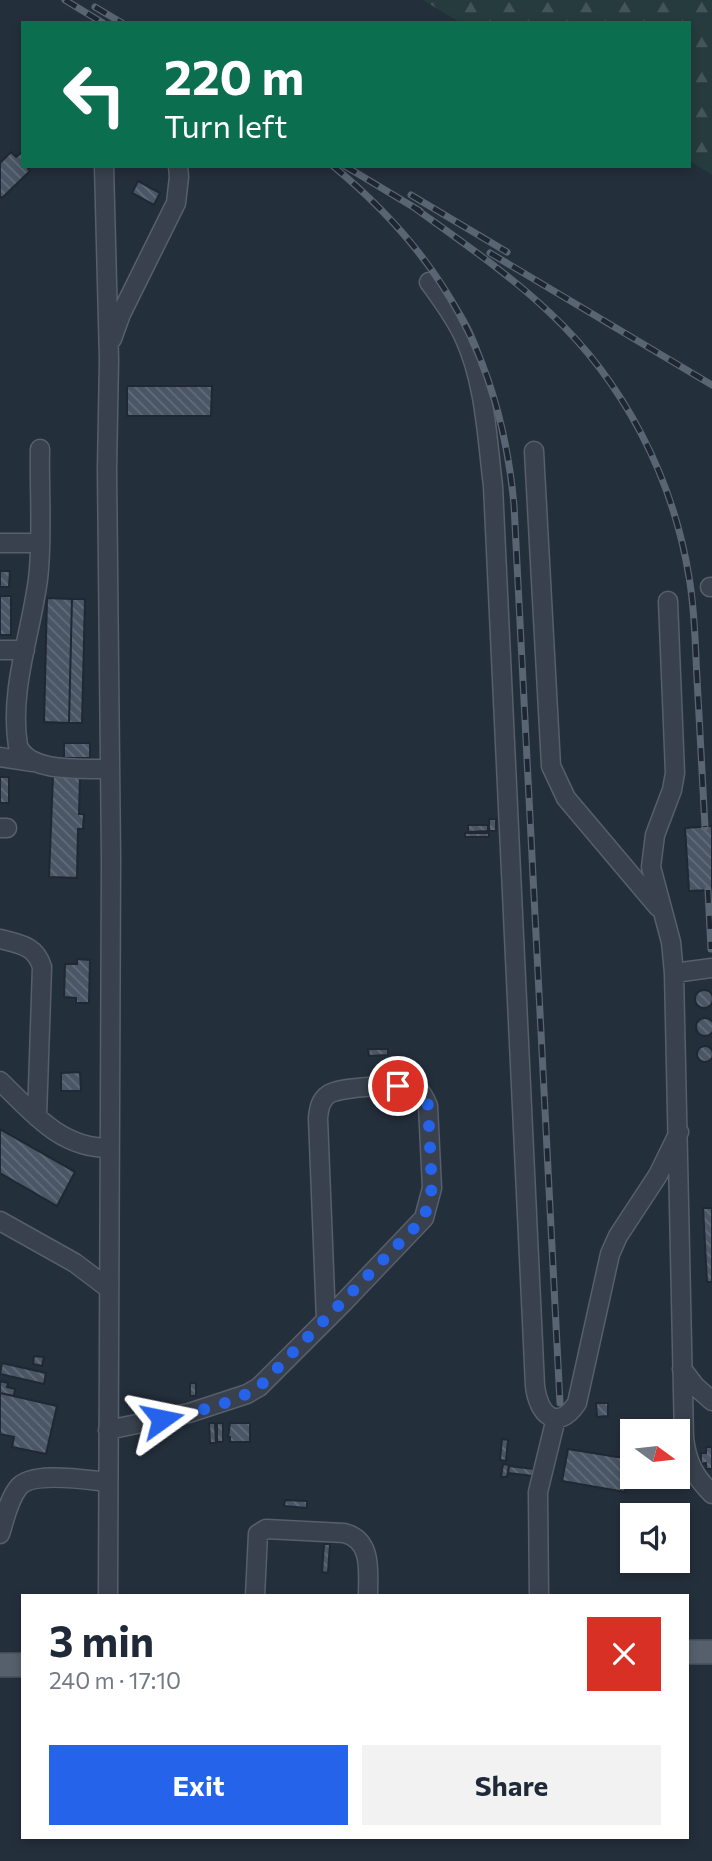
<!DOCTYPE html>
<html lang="en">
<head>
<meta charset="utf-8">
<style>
  body { margin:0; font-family:Commissioner,sans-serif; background:#f2f2f3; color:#1f2937; height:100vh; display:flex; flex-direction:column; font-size:26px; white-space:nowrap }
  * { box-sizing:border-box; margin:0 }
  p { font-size:23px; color:#747a83 }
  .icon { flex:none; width:38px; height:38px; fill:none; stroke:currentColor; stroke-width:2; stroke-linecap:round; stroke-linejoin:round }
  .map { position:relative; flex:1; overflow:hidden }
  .details { position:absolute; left:21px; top:1594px; width:668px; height:245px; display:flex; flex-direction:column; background:#fff; border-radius:0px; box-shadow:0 4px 10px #0003 }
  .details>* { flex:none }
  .top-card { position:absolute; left:21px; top:21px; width:670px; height:147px; border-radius:0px; box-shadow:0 4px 10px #0003; background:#0b6e4f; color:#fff; overflow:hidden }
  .needle { width:46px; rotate:105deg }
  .controls { position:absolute; left:620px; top:1419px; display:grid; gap:14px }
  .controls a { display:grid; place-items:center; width:70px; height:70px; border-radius:0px; background:#fff; box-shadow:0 4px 10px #0003; font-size:35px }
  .pin { position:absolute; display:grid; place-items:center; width:60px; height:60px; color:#fff; margin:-30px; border:4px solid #fff; border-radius:50%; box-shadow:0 2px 7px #0007 }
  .me { position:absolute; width:77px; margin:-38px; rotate:78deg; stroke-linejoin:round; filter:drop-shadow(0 0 5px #0008) }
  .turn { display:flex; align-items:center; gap:24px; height:147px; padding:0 28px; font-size:32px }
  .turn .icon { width:91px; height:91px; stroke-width:2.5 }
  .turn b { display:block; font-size:49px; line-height:60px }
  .round { display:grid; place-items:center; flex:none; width:74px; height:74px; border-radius:0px; background:#f2f2f3 }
  .headline { display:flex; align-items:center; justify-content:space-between; height:119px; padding:0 28px }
  h1 { font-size:42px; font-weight:700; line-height:52px }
  .button { display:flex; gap:14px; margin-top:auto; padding:14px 28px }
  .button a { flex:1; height:80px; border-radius:0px; background:#2563eb; color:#fff; font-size:28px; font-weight:700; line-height:80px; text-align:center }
  .button a+a { background:#f2f2f3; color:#1f2937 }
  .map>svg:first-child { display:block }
  .forest { fill:url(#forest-firs) }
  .building { fill:url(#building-back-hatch); stroke:#1f2833; stroke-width:2 }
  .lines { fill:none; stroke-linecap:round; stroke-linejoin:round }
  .minor-casing { stroke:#565f6a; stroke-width:21 }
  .major-casing { stroke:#414a55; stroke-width:26 }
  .minor { stroke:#38414d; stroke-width:18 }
  .major { stroke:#56606c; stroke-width:23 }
  .rail-casing { stroke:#5a6573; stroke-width:7 }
  .rail { stroke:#1d2631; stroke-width:4.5; stroke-dasharray:13; stroke-linecap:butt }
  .route { stroke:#2563eb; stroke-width:12; stroke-dasharray:0 21.6 }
</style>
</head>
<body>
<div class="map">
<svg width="712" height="1861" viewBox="0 0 712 1861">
  <defs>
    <pattern id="forest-firs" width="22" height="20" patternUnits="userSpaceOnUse" patternTransform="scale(1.75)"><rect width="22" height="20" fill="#263b3d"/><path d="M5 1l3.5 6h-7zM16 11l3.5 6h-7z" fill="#435558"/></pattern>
    <pattern id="building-back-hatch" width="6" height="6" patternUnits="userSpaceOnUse" patternTransform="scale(1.75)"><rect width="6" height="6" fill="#4a5665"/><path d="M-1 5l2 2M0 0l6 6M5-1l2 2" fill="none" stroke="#626c7a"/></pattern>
  </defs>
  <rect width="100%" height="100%" fill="#242f3c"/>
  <path class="forest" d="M423 0H712V175L690 161V23H461Z"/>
  <path class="building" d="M11 152 16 157 21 153 23 155V166H31L28 169 30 171 2 198 0 196V163Z
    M138 181 160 193 154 205 132 193Z
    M127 386H212L211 416H127Z
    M0 571H10L9 587H0Z
    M0 596H11V635H0Z
    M47 598 72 599 69 723 44 722Z
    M72 599H85L82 723H69Z
    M64 743H90V758H64Z
    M53 776 80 777 79 814H84L83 829H78L77 878 49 877Z
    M0 777H9V803H0Z
    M489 819H496V831H489Z
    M468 825H488V831L468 832Z
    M712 826V890L689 891 685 828Z
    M465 833H489V837H465Z
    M77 959 90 960 89 1003H76V998L64 997 65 964H77Z
    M695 999a9 9 0 1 1 18 0a9 9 0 1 1-18 0Z
    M696 1027a9 9 0 1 1 18 0a9 9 0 1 1-18 0Z
    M697 1054a8 8 0 1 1 16 0a8 8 0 1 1-16 0Z
    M368 1049H388V1055L369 1056Z
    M80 1072 81 1091H61V1073Z
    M0 1129 75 1172 57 1206 0 1173Z
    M703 1208H712V1282H707Z
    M34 1356 44 1357 42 1366 33 1364Z
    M2 1363 46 1373 44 1384 0 1374Z
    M0 1381 8 1383 7 1387 15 1389 14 1396 0 1393Z
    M190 1383H196V1396H190Z
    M0 1393 57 1406 46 1454 12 1447 14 1437 0 1434Z
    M596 1403H608V1416L597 1417Z
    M209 1423H215L216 1443H210Z
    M217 1423H223V1442H217Z
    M230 1423H250V1442H230V1437H228Z
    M502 1439 508 1440 506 1461 500 1460Z
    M706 1447H712V1469H706V1463L701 1464V1453H706Z
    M568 1449 630 1459 625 1492 562 1481Z
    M503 1464 509 1465 507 1477H501Z
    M509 1466 534 1469 533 1476 508 1473Z
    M285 1500 307 1501V1508L284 1506Z
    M324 1544H330L328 1573 322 1572Z"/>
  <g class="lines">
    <g class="minor-casing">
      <path id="minor" d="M104 166 109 360 107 469 111 860 108 1596
        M429 282C442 300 455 317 464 337 485 382 487 438 493 486L535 1386C538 1414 557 1433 577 1403L610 1254 618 1236 658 1175 679 1132
        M112 339 121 314 176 203 179 177 178 166
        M40 449C39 492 43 537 38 579 31 634 9 690 18 746 30 774 84 768 110 769
        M534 451 551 766 566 798 658 907
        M0 543H39
        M710 587H712
        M668 601 675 773 672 790 655 835 651 867 671 942 674 973 684 1438C687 1463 695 1477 712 1494
        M0 650H25
        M0 757 32 762
        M0 828H7
        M0 939C20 944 36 946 42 967L37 1117
        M674 973 712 968
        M0 1081C33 1113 60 1148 109 1148
        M0 1221 75 1263 108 1288
        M682 1369 695 1386 712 1401
        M108 1430 189 1413 247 1394 259 1387 344 1302 424 1218 432 1188 428 1106C425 1098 422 1092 415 1089 403 1083 340 1087 329 1094 320 1100 319 1109 318 1118L326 1320
        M0 1534C5 1519 8 1501 18 1488 31 1470 87 1480 108 1482
        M255 1596 258 1534 266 1529 344 1533C373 1540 368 1572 368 1596
        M539 1596 538 1492 556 1418"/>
    </g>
    <g class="major-casing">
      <path id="major" d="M688 1652H712
        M0 1665H23"/>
    </g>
    <use href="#minor" class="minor"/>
    <use href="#major" class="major"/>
    <g class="rail-casing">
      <path id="rail" d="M65 0 103 23
        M95 7 122 23
        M333 166C444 257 501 362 514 505L560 1403
        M345 166 420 211
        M411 195 507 252
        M412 206C459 240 508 273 550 313 624 382 673 478 689 577 695 610 695 644 697 678 700 728 702 777 705 827
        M490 253 712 385
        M708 890 711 949"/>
    </g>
    <use href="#rail" class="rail"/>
  </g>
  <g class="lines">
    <path class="route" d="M162 1419C195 1412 230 1405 259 1387L424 1218 432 1188 428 1105C422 1090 413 1087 398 1086"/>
  </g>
</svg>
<div class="controls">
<a><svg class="needle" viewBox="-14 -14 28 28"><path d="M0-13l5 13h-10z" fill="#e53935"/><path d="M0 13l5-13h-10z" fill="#747a83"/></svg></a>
<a><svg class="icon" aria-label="sound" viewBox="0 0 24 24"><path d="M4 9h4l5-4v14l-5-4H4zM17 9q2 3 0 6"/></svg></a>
</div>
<div class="pin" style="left:398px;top:1086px;background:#d93025"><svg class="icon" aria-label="arrive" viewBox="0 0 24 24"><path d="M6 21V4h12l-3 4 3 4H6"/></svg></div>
<svg class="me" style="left:162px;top:1419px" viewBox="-20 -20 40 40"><path d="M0-17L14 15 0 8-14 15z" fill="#2563eb" stroke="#fff" stroke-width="4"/></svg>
<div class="top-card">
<div class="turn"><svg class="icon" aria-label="left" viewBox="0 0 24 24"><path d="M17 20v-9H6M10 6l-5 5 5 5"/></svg><div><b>220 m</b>Turn left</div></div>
</div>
<section class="details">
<div class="headline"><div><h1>3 min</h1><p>240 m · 17:10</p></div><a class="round" style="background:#d93025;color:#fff"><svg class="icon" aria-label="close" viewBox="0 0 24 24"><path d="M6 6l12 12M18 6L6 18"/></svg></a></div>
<div class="button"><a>Exit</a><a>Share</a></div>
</section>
</div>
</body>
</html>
